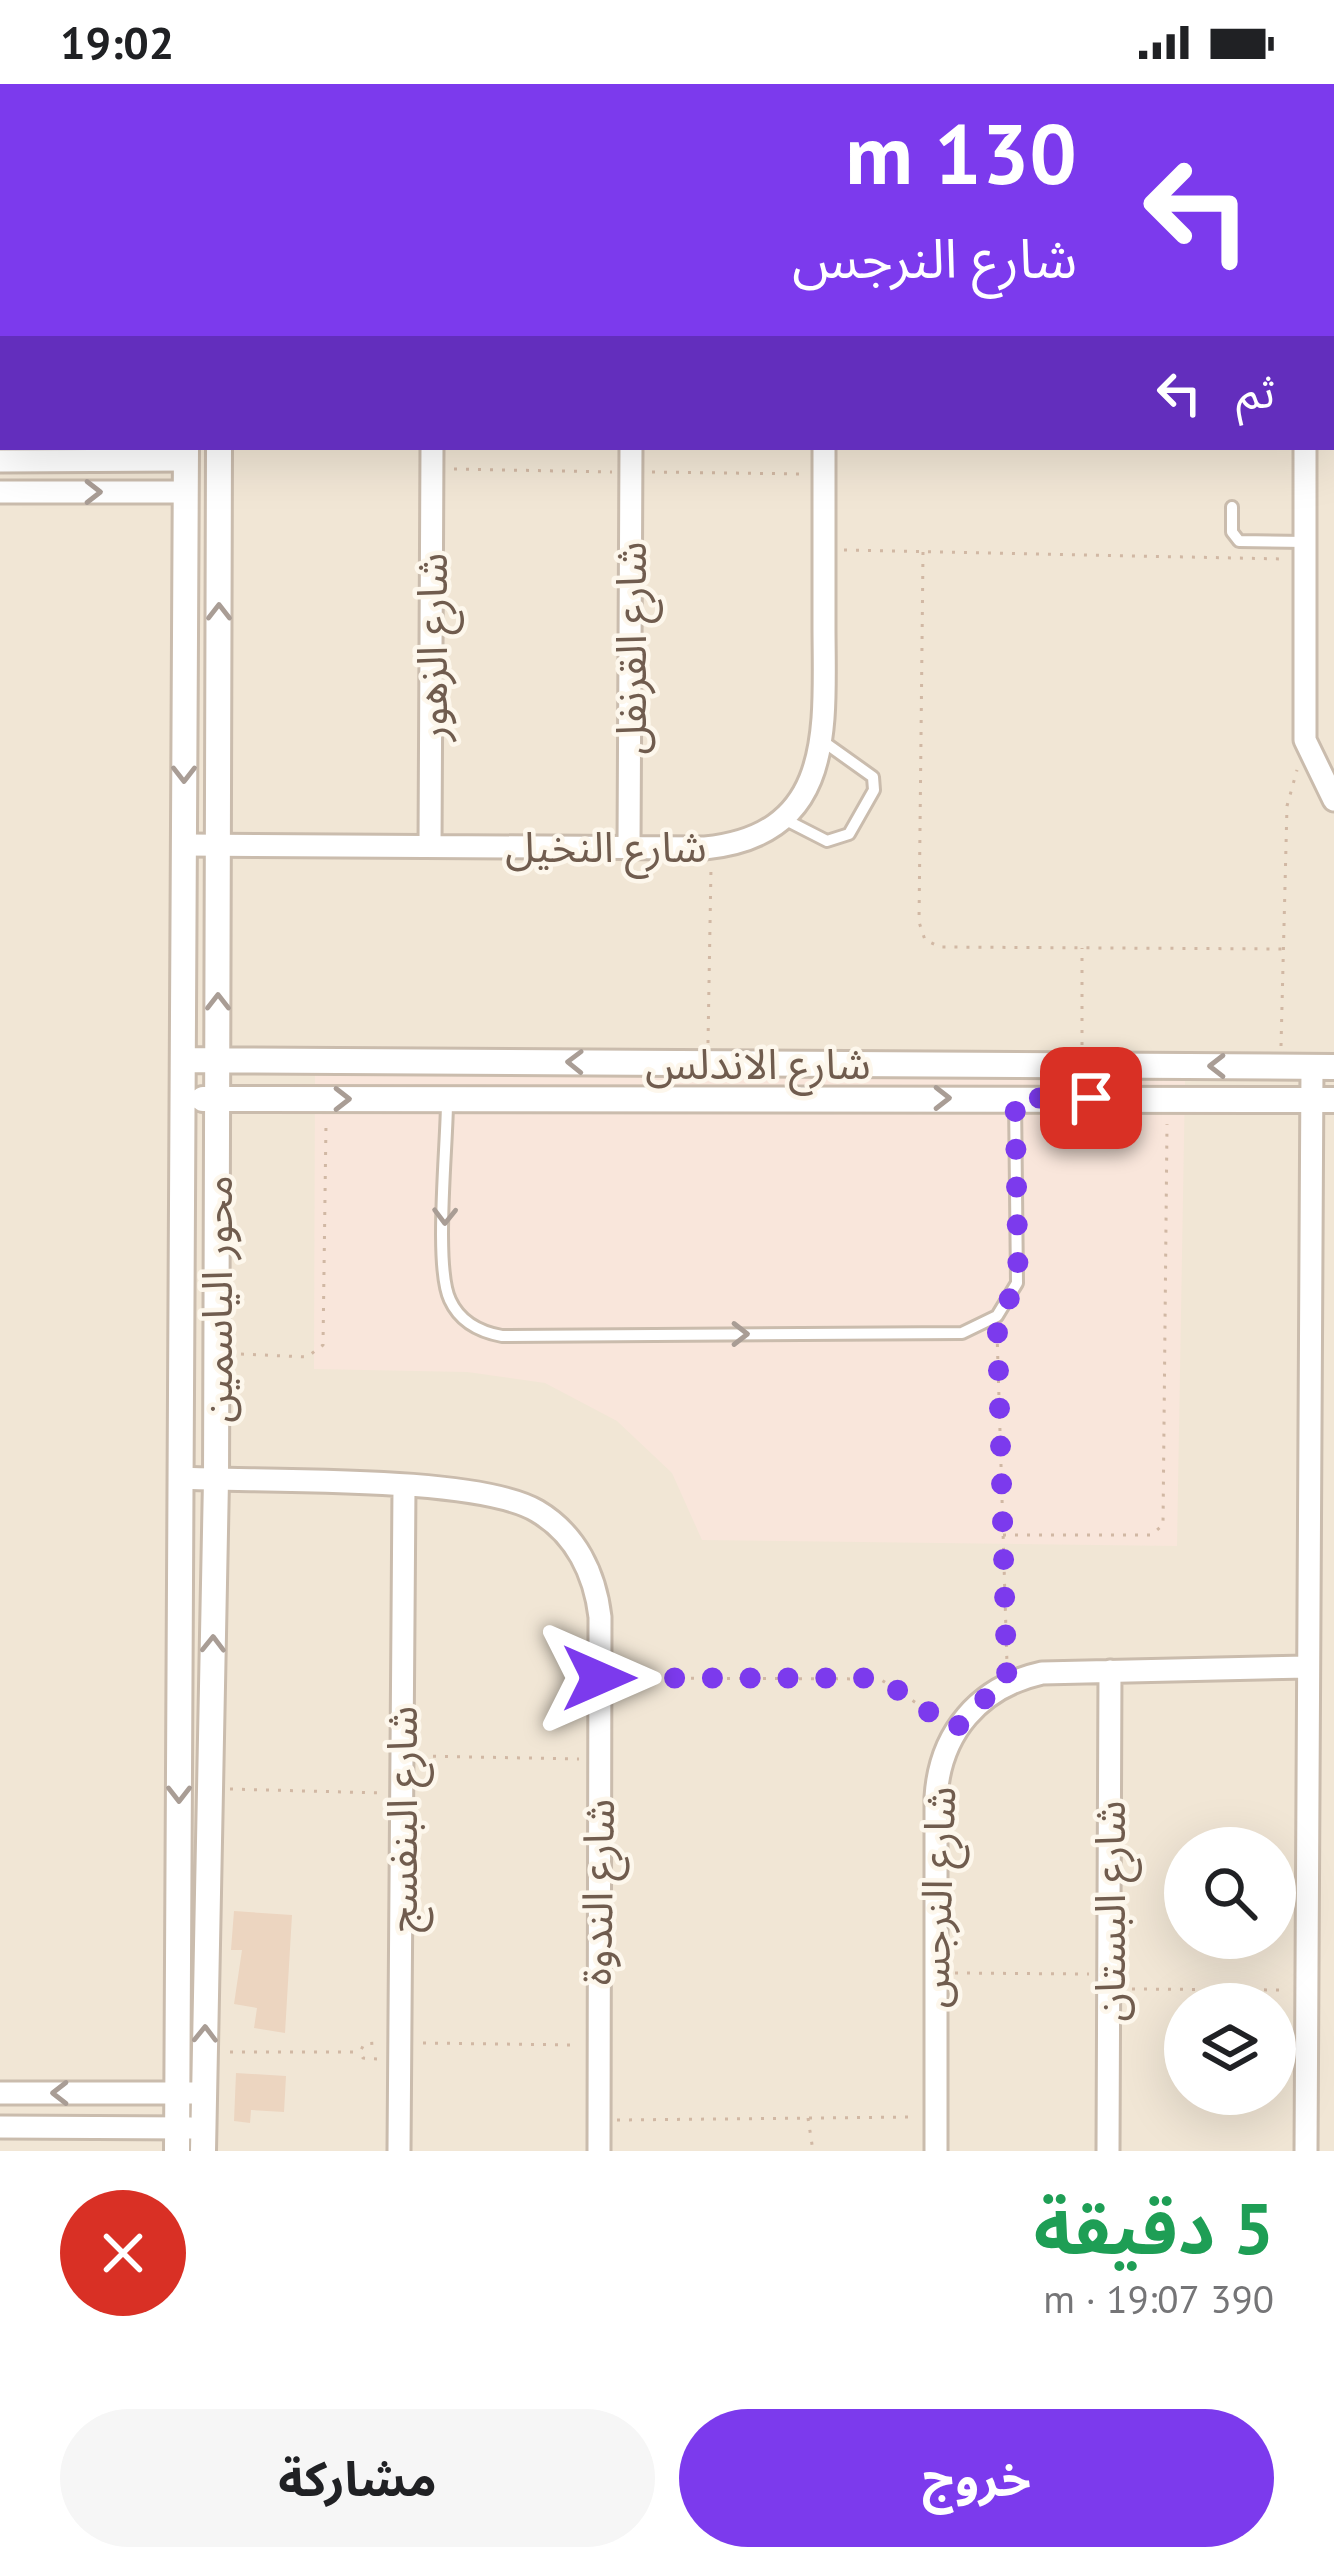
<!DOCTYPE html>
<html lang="ar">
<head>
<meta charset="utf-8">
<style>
  body { margin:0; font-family:"PT Sans","Noto Sans Arabic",sans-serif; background:#f6f6f6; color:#202124; direction:rtl; height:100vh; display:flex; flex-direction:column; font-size:45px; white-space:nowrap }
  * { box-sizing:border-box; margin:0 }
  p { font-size:39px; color:#757577 }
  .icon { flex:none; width:66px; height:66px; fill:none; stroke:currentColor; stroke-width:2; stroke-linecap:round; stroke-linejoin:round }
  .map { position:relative; height:2067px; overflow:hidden; direction:ltr }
  .side { display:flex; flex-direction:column; background:#fff; flex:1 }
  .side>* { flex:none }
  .banner { position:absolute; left:0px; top:0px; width:1335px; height:366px; box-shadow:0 12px 48px #0002; direction:rtl; background:#7c3aed; color:#fff; overflow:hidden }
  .controls { position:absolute; left:1164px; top:1743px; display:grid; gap:24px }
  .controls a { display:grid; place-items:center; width:132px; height:132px; border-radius:50%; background:#fff; box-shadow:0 12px 48px #0002; font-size:60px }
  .pin { position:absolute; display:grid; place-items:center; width:102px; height:102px; color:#fff; margin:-51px; border-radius:24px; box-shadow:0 6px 18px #0006 }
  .me { position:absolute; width:132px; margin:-66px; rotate:90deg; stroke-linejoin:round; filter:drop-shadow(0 0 9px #0008) }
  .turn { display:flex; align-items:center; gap:42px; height:252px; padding:0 60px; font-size:54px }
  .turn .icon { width:156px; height:156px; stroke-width:2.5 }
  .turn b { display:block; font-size:84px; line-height:102px }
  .then { display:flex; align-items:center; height:114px; padding:0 60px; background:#0003; gap:24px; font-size:45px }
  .round { display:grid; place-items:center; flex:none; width:126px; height:126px; border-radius:63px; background:#f6f6f6 }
  .overview { display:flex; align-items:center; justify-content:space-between; height:204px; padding:0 60px }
  h1 { font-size:72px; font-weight:700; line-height:90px; color:#1e9e55 }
  .primary-button { display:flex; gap:24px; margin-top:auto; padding:24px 60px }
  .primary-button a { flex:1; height:138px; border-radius:72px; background:#7c3aed; color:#fff; font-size:48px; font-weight:700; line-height:138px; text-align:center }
  .primary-button a+a { background:#f6f6f6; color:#202124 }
  .status { display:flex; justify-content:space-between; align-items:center; height:84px; padding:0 60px; background:#fff; direction:ltr }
  .status svg { height:33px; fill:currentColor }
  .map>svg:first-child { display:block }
  .residential { fill:#f1e6d5; fill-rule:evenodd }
  .commercial { fill:#f9e6db }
  .building { fill:#ecd5c0 }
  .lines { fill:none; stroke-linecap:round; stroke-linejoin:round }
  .service-casing { stroke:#cabcad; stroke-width:16 }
  .minor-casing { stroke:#cabcad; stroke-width:27 }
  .tertiary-casing { stroke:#cabcad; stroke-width:30 }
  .path { stroke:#d1b8a4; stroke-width:3; stroke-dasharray:3 9; stroke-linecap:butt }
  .service { stroke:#fff; stroke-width:10 }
  .minor { stroke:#fff; stroke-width:21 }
  .tertiary { stroke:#fff; stroke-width:24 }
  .oneway { stroke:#a99d95 }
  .route { stroke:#7c3aed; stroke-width:21; stroke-dasharray:0 37.8 }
  .labels { text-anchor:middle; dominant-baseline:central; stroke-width:9; stroke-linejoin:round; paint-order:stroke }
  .street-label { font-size:42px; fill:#705c4e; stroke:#fdf7ec }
</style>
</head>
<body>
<div class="status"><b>19:02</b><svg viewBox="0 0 49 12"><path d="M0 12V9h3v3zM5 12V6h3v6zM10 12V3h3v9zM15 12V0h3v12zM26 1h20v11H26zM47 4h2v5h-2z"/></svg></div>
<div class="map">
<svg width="1334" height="2067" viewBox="0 0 1334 2067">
  <rect width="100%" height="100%" fill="#faf3e6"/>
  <path class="residential" d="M0 0H1334V2067H0ZM3 3H1332V363H3ZM1185 1764H1275V1854H1185ZM1185 1920H1275V2010H1185Z"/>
  <path class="commercial" d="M315 989 1185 997 1177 1462 702 1456 672 1389 617 1337 545 1299 467 1288 314 1285Z"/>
  <path class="building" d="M234 1827 292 1831 285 1949 254 1944 257 1924 234 1920 242 1866H231Z
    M236 1989 286 1992 284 2028 251 2026 250 2039 234 2037Z"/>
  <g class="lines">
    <g class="service-casing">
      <path id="service" d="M457 0 460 3
        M428 3 433 0
        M1232 423V448L1239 457 1305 458
        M782 734 827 757 849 750 874 706 873 693 824 658
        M447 1018C447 1061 434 1183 450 1216 460 1238 480 1248 502 1252L962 1249 997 1232 1017 1199 1015 1014"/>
    </g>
    <g class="minor-casing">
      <path id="minor" d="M495 3 500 0
        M633 3V0
        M1332 180H1334
        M1305 363V656L1334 716
        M0 377 186 376
        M0 408H186
        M184 761 705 764C837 751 824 641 824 541 824 482 824 422 824 363
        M430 762 432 363
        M629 764 631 363
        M181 1394C260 1398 476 1391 537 1427 576 1450 595 1490 600 1533L599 2067
        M0 2009H204
        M0 2043 191 2044
        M399 2067 404 1403
        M936 2067V1713C940 1649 979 1603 1042 1589L1307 1583
        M1108 2067 1110 1587
        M1306 2067 1312 983"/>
    </g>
    <g class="tertiary-casing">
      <path id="tertiary" d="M188 3V0
        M220 3V0
        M183 976 1334 983
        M203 1015 1334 1016
        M177 2067 186 363
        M203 2067 216 1396 219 363"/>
    </g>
    <path class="path" d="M752 3V0
      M1127 3V0
      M454 385 612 388
      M652 388 804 390
      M844 466 1284 475
      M923 468 919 838 925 856 940 863 1283 865
      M708 959 711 783
      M1082 961V864
      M1281 962 1287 722 1297 686
      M997 1248 1007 1580
      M241 1270 307 1273 323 1261 326 1039
      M1003 1451H1151L1163 1441 1167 1040
      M619 1594 880 1595 939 1634
      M421 1672 579 1675
      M230 1705 383 1709
      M955 1889 1089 1890
      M1132 1905 1284 1906
      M423 1959 576 1961
      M230 1968H358
      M377 1975 363 1974 360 1968 364 1960 378 1959
      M808 2034 813 2067
      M617 2036 914 2033"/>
    <use href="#service" class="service"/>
    <use href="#minor" class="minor"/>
    <use href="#tertiary" class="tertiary"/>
  </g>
  <defs><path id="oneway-chevron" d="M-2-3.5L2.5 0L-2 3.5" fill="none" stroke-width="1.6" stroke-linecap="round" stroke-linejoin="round" transform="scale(3)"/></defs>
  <g class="oneway">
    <use href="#oneway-chevron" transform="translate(93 408)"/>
    <use href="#oneway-chevron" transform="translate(219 528) rotate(-90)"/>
    <use href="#oneway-chevron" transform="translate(184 690) rotate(90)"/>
    <use href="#oneway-chevron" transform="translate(218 918) rotate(-90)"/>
    <use href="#oneway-chevron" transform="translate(575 978) rotate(-179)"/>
    <use href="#oneway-chevron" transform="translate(1217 982) rotate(-180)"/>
    <use href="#oneway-chevron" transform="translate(942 1014)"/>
    <use href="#oneway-chevron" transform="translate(342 1015)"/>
    <use href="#oneway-chevron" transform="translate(445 1132) rotate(91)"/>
    <use href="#oneway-chevron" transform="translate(740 1250)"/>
    <use href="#oneway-chevron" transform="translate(213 1560) rotate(-89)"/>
    <use href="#oneway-chevron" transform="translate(179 1710) rotate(90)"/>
    <use href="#oneway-chevron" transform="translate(205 1950) rotate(-89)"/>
    <use href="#oneway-chevron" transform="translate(60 2009) rotate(-180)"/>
  </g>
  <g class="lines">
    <path class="route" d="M599 1594H880L955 1646 977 1620 1007 1600 997 1232 1012 1211 1018 1185 1015 1014H1091"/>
  </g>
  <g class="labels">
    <g class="street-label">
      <text transform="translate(431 563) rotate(-90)">شارع الزهور</text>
      <text transform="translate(630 564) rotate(-90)">شارع القرنفل</text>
      <text x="606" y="762">شارع النخيل</text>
      <text x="758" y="979">شارع الاندلس</text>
      <text transform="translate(216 1215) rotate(-90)">محور الياسمين</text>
      <text transform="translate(401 1735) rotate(-90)">شارع البنفسج</text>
      <text transform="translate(597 1808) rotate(-89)">شارع الندوة</text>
      <text transform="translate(936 1813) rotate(-88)">شارع النرجس</text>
      <text transform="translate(1109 1827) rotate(-90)">شارع البستان</text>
    </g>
  </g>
</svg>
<div class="controls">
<a><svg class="icon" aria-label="search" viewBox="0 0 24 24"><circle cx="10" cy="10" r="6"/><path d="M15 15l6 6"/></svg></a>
<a><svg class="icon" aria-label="layers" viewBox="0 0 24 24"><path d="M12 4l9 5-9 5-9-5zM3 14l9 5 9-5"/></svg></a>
</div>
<div class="pin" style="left:1091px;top:1014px;background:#d93025"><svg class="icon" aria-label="arrive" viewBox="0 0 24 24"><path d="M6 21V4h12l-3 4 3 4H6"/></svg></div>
<svg class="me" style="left:599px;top:1594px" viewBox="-20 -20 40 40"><path d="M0-17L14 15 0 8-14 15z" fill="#7c3aed" stroke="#fff" stroke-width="4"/></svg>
<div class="banner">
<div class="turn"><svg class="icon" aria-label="left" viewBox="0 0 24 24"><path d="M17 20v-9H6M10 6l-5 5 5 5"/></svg><div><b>130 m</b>شارع النرجس</div></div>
<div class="then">ثم<svg class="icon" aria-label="left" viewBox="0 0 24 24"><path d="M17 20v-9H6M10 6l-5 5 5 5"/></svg></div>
</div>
</div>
<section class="side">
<div class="overview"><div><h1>5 دقيقة</h1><p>390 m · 19:07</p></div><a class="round" style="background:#d93025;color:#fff"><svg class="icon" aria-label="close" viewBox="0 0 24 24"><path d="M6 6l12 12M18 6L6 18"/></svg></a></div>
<div class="primary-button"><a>خروج</a><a>مشاركة</a></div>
</section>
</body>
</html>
